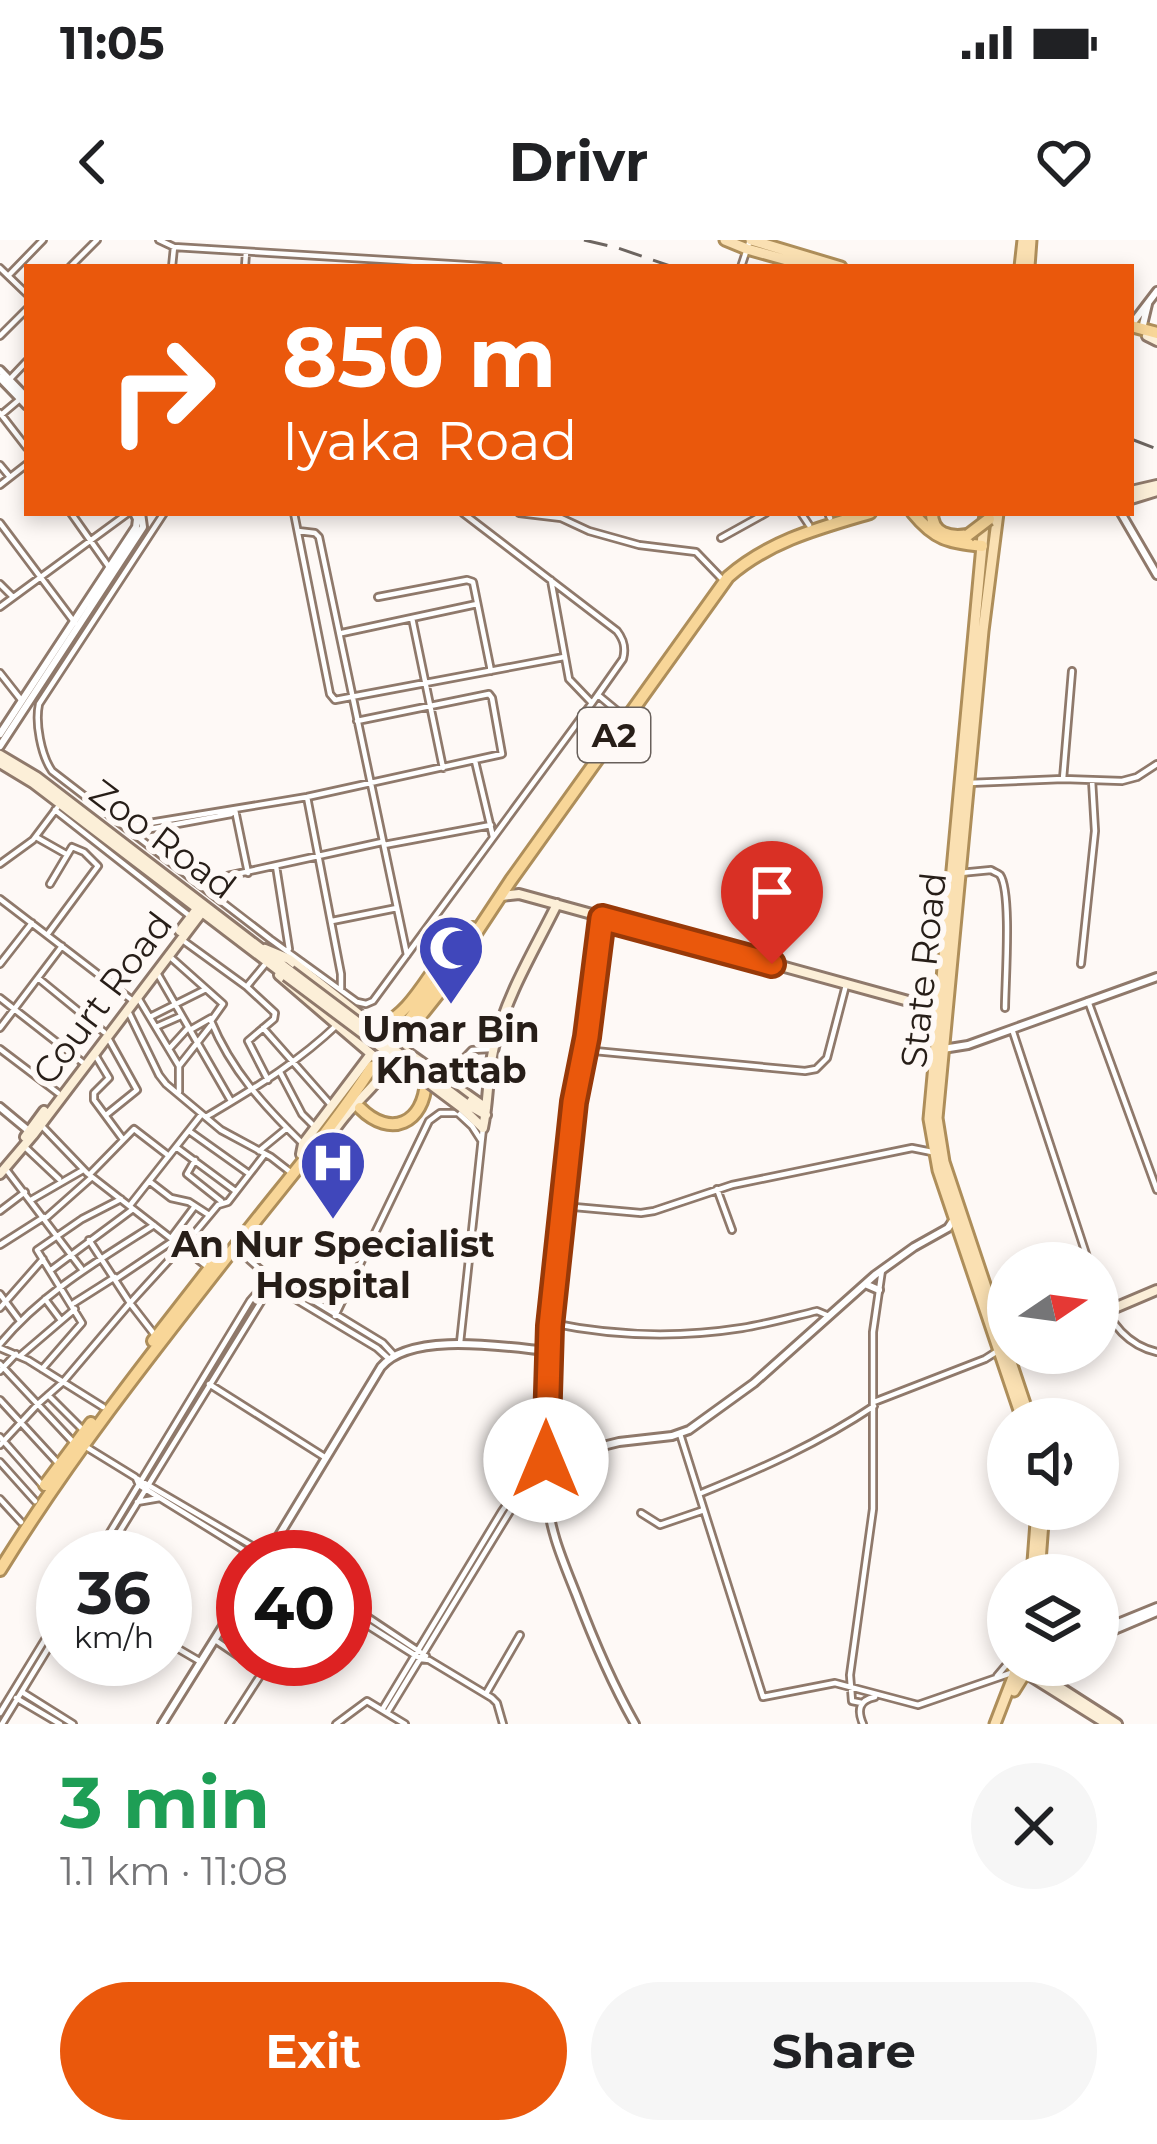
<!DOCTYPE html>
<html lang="en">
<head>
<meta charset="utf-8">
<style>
  body { margin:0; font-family:Montserrat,sans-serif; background:#f6f6f6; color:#202124; height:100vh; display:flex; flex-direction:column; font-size:45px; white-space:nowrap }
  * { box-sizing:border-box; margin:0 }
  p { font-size:39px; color:#757577 }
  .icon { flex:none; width:66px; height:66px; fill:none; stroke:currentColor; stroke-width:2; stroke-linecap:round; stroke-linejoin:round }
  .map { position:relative; height:1484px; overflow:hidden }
  .sheet { display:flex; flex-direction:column; background:#fff; flex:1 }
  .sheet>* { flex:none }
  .banner { position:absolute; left:24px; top:24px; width:1110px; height:252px; border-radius:0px; box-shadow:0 6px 18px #0003; background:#ea580c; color:#fff; overflow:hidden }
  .needle { width:78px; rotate:77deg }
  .buttons { position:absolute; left:987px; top:1002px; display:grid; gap:24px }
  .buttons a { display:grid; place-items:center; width:132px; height:132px; border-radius:50%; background:#fff; box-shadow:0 6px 18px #0003; font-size:60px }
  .speed { position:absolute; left:36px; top:1290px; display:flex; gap:24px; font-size:60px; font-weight:700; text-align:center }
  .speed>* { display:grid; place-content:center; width:156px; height:156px; border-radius:50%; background:#fff; box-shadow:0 6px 18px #0003; line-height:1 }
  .speed small { font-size:30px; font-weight:400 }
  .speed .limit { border:18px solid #d22; background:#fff; color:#111 }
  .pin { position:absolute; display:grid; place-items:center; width:102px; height:102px; color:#fff; margin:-123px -51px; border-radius:50% 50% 50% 0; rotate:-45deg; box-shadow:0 0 12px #0007 }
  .pin .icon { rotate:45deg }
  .me { position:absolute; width:132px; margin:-66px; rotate:0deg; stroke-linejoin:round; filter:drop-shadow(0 0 9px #0008) }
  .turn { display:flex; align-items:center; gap:42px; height:252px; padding:0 60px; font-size:54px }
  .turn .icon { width:156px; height:156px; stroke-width:2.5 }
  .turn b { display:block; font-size:84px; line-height:102px }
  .round { display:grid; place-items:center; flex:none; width:126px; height:126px; border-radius:63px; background:#f6f6f6 }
  .overview { display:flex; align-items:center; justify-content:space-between; height:204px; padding:0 60px }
  h1 { font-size:72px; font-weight:700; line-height:90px; color:#1e9e55 }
  .cta { display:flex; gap:24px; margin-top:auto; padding:24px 60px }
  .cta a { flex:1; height:138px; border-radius:72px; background:#ea580c; color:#fff; font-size:48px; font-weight:700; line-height:138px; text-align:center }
  .cta a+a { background:#f6f6f6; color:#202124 }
  .status { display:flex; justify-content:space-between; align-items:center; height:84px; padding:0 60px; background:#fff; direction:ltr }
  .status svg { height:33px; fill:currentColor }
  header { display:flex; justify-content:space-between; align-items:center; height:156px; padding:0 60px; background:#fff; font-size:54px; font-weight:700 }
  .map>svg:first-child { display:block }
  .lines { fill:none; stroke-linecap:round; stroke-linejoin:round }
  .trunk-tunnel { stroke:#d3cdca; stroke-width:10; stroke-dasharray:10 5; stroke-linecap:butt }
  .minor-casing { stroke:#8f796b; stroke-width:10 }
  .tertiary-casing { stroke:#8f796b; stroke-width:12 }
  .secondary-casing { stroke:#8f796b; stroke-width:14 }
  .primary-casing { stroke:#ae8e5a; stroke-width:15 }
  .trunk-casing { stroke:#ae8e5a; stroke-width:16 }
  .minor { stroke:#fff; stroke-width:4.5 }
  .tertiary { stroke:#fff; stroke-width:6 }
  .secondary { stroke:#fcefd8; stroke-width:8 }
  .primary { stroke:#fae0b2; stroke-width:9 }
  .trunk { stroke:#f8d698; stroke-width:10 }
  .rail { stroke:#6d6560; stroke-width:3; stroke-dasharray:24 12; stroke-linecap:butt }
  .secondary-bridge-casing { stroke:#8f796b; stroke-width:14; stroke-linecap:butt }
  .trunk-bridge-casing { stroke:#ae8e5a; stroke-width:16; stroke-linecap:butt }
  .secondary-bridge { stroke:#fcefd8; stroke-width:8 }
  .trunk-bridge { stroke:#f8d698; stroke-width:10 }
  .route-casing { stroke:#983908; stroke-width:30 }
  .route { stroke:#ea580c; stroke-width:21 }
  .labels { text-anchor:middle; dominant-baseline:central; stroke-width:12; stroke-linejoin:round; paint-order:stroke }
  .shield { fill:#fef9f6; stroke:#68605b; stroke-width:3 }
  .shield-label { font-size:33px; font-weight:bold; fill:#271e18 }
  .street-label { font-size:36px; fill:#271e18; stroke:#fef9f6 }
  .poi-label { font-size:36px; font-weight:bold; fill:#271e18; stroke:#fef9f6 }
</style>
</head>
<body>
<div class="status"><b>11:05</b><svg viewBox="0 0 49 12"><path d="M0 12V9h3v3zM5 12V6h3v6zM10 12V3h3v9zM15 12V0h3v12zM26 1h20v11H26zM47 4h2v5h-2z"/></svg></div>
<header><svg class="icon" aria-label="back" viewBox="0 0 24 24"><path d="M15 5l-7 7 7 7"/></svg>Drivr<svg class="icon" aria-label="heart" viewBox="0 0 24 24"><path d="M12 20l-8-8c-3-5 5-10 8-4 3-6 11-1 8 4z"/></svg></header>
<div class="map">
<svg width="1157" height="1484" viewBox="0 0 1157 1484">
  <rect width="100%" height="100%" fill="#fef9f6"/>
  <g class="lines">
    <path class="trunk-tunnel" d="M368 824 403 778"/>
    <g class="minor-casing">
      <path id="minor" d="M159 0 174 7 499 27
        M70 27 97 0
        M172 27 174 7
        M245 27 246 12
        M741 27 750 0
        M0 28 27 54
        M9 35 43 0
        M0 96 27 69
        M10 139 27 121
        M0 173 27 208
        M1 175 20 159
        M0 225 10 237
        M0 245 27 224
        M71 273 109 327
        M164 273 39 464C35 483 41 515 52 531L270 699 357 762 366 764 373 761 592 463 623 419C626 408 624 400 617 391L463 273
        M294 273 330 454 335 460 564 417
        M519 273 561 278 589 291 639 305 696 312 721 338
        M801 273 809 285
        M828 273 830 278
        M0 283 75 383
        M298 291 315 293 319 297 407 715
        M721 298 766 273
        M551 340 569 439 591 462
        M0 344 13 357
        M378 357 467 340 473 342 491 431
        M0 367 128 273
        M412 378 443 528
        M342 393 477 364
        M0 433 22 461
        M598 455 621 474
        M475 521 493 597
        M1063 539 1072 431
        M969 543 1063 539 1122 541 1137 537 1157 524
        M307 557 341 734V750
        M55 570 191 677
        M235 570 248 633
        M125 587 307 557 502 514 492 458 489 454 357 481
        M137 595 145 590 231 574 235 570
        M36 597 66 614
        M384 605 491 585
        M0 624 33 600 57 568
        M276 626 289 709
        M960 633 991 630C994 632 998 633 1000 635 1012 652 1005 744 1005 768
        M200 642 382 602
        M0 659 133 761
        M332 681 397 668
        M47 695 98 626 84 612 72 607 50 644
        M181 699 247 747 275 773 274 779 248 801 268 840
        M168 715 223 764 211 781C231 830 265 867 303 904
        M0 724 32 683
        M1081 724 1095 591 1092 540
        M156 731 231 861
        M38 738 104 792
        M248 745 267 722
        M137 756 179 826V852
        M0 758 82 822
        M1088 761 1157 950
        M127 769 159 835 166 844 221 890 271 917 289 931
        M152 776 206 749
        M156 787 181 776
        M0 788 62 706
        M263 788 331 865
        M1012 789 1089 1023
        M190 790 211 778
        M0 809 58 853
        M169 809 188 788
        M584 810 805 831 816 829 827 818 846 745
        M94 813 109 838 94 853V860L122 898
        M179 826 212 784
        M437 830 450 833 472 810 491 809
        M280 832 302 874 315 887
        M106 875 137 850 107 796
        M206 877C256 847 296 824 338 784
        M41 885 87 933 209 1028
        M189 891 248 933
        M24 906 59 939
        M176 907 234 950
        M259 911 287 888
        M195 920 187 934 221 961
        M5 928 81 1028
        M90 934 134 889 169 916
        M149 941 171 958 189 962 209 975
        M717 949 732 990
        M31 960 83 930
        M131 964 201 875
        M563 966 641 973 654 971 732 945 912 908 932 912
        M0 971 25 952
        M47 977 92 937
        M171 998 195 966
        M89 1000 130 1063 154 1094
        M0 1005 44 977
        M183 1007 218 965 228 962 265 914
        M236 1008 272 1040
        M51 1030 133 969
        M116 1039 174 1000
        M1098 1051C1108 1080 1126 1105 1157 1112
        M0 1054 20 1081
        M45 1059 60 1079
        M74 1063 115 1037
        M0 1068 43 1019
        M335 1076 429 881 440 873H458L472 886 481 900
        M551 1083C613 1096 678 1098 742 1088 767 1084 792 1077 817 1071L829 1076
        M460 1103 483 888
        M0 1104C42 1053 99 1020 154 985
        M0 1108 28 1120 103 1167
        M20 1116 75 1069
        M0 1124 74 1203
        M42 1129 82 1083 37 1010 82 979 121 959
        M0 1131 16 1114
        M209 1144 326 1218
        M48 1155 82 1189
        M0 1160 57 1222
        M874 1162 985 1119 996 1112
        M680 1194 763 1457 835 1443 918 1465 1011 1433
        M0 1197 44 1247
        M0 1205 38 1164 63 1142 130 1063 182 1006
        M83 1205 135 1237
        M0 1222 35 1261
        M699 1254C761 1229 819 1203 874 1166
        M0 1259 21 1282
        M137 1262 160 1258
        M641 1273 660 1285 704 1270
        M95 1317 250 1061C261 1048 269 1040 286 1044L383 1103 393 1114
        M104 1317 264 1057 275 1051 287 1054 377 1108 388 1118
        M255 1317 139 1245 136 1238 271 1317
        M345 1362 426 1416
        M345 1371 421 1419 429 1420 492 1458 497 1463 503 1484
        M215 1400 243 1419
        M165 1401 201 1422
        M997 1436 1008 1423
        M22 1452 73 1484
        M487 1452 520 1395
        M16 1458 60 1484
        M862 1463 852 1461 850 1435 873 1269V1092L882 1030
        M382 1470 502 1271 528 1234 546 1220
        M0 1473 63 1370
        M387 1473 523 1250 535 1236 546 1228
        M2 1484 63 1384
        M229 1484 260 1436 258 1429 243 1419
        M336 1484 367 1461 405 1484
        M863 1484C857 1470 859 1460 875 1457"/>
    </g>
    <g class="tertiary-casing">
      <path id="tertiary" d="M1131 85 1157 51
        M1142 89 1148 64
        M0 130 27 158
        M0 138 27 166
        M1121 273 1157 335
        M0 494 136 287 137 279 134 273
        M0 506 143 287 141 273
        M602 678C583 827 557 976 547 1126 544 1168 546 1212 547 1254 549 1290 563 1321 576 1354 593 1399 611 1442 635 1484
        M943 809 968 805 1157 737
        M0 867 30 892
        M865 1044 879 1050
        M546 1220 619 1202 672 1196 689 1190 754 1143 875 1035 914 1007 948 988 954 979
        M532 1231 544 1213
        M523 1250 538 1247 546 1254
        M266 1317 381 1127C411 1091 506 1107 548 1111
        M1098 1391 1157 1367
        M1098 1397 1157 1372
        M162 1484 243 1354"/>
    </g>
    <g class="secondary-casing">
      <path id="secondary" d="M1147 96 1157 101
        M1131 251 1157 245
        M1131 259 1157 251
        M0 515 37 537 290 731
        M0 523 33 543 286 736
        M501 656 519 654 923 765 942 775
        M180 691 197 669
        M265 709 289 719 380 791C391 790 399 796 400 807L486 868
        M279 735 377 819 388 821 397 814
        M465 863 486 875
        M462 868 482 887
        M483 888C489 860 487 831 495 803 507 754 535 709 557 664
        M25 897 44 871
        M301 914 303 904 371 814
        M308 920C324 908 333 890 346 875 361 856 380 844 388 821
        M0 934 33 895 202 672
        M1098 1075 1157 1050
        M1037 1425 1053 1443 1117 1484
        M1029 1435 1107 1484"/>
    </g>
    <g class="primary-casing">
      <path id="primary" d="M725 0 747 9 812 27
        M751 0 841 27
        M1020 27 1023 0
        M1029 27 1031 0
        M985 273 929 879 938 930 1022 1179
        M998 273 983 391 937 878 944 922 1030 1179
        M1032 1335 1037 1269
        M1039 1335 1044 1269
        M1012 1425 1015 1432 1024 1435 1033 1432 1037 1425
        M1014 1451 1024 1435
        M995 1484 1015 1432"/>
    </g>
    <g class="trunk-casing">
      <path id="trunk" d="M1131 86 1157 93
        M913 273C935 300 948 302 982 306
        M932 273C932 294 950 298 968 295
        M408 781 476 693 511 640 728 337C769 301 819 288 870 273
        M376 788C421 771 433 713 473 688
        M399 803 442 749
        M360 868C391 899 424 883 426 841
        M153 1101 223 1011
        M45 1245 91 1183
        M0 1330C71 1215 155 1109 238 1003 283 945 332 889 372 827"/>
    </g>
    <use href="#minor" class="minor"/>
    <use href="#tertiary" class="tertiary"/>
    <use href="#secondary" class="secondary"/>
    <use href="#primary" class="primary"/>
    <use href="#trunk" class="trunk"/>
    <path class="rail" d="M584 0 618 8 673 27
      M1131 199 1157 209"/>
    <g class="secondary-bridge-casing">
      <path id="secondary-bridge" d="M290 731 465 863
        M286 736 462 868"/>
    </g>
    <g class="trunk-bridge-casing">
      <path id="trunk-bridge" d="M968 295 989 279"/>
    </g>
    <use href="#secondary-bridge" class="secondary-bridge"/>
    <use href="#trunk-bridge" class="trunk-bridge"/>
  </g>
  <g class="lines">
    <g class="route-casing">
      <path id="route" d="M546 1220 550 1086 574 862 587 797 602 678 772 724"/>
    </g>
    <use href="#route" class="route"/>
  </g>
  <defs>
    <g id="mosque-pin" transform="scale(3.45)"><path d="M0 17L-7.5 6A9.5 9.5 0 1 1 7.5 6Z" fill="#4047bb" stroke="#fef9f6"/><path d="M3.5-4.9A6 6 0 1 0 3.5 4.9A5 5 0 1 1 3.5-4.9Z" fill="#fff"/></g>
    <g id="hospital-pin" transform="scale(3.45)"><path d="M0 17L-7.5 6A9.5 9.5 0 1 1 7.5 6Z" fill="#4047bb" stroke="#fef9f6"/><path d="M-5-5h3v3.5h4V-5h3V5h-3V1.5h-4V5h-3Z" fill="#fff"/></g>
  </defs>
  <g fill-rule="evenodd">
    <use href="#mosque-pin" x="451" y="708"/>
    <use href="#hospital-pin" x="333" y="923"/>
  </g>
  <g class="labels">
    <rect class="shield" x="578" y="468" width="72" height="54" rx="9"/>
    <g class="shield-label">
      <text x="614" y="495">A2</text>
    </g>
    <g class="street-label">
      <text transform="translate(163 599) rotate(37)">Zoo Road</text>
      <text transform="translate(923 730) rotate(-84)">State Road</text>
      <text transform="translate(102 758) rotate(-53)">Court Road</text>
    </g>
    <g class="poi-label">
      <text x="451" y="789">Umar Bin<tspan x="451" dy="41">Khattab</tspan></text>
      <text x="333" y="1004">An Nur Specialist<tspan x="333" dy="41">Hospital</tspan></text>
    </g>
  </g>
</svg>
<div class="buttons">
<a><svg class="needle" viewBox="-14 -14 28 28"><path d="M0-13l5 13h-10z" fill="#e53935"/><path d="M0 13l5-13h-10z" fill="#757577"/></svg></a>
<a><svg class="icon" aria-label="sound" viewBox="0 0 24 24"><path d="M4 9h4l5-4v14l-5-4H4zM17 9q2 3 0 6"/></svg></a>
<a><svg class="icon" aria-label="layers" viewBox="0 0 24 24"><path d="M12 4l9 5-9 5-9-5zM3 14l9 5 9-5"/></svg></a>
</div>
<div class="speed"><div>36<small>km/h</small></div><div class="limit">40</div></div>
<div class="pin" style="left:772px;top:724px;background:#d93025"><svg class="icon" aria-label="arrive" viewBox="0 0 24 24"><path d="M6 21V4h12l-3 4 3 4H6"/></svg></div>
<svg class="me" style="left:546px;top:1220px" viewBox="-20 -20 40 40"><circle r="19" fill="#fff"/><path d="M0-13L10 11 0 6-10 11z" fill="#ea580c"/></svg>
<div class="banner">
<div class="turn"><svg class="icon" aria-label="right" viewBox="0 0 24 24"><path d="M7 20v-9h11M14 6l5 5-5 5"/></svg><div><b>850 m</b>Iyaka Road</div></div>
</div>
</div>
<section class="sheet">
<div class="overview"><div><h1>3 min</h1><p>1.1 km · 11:08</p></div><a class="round"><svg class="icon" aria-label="close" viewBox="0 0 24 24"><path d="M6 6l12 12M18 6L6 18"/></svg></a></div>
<div class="cta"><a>Exit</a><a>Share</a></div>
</section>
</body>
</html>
